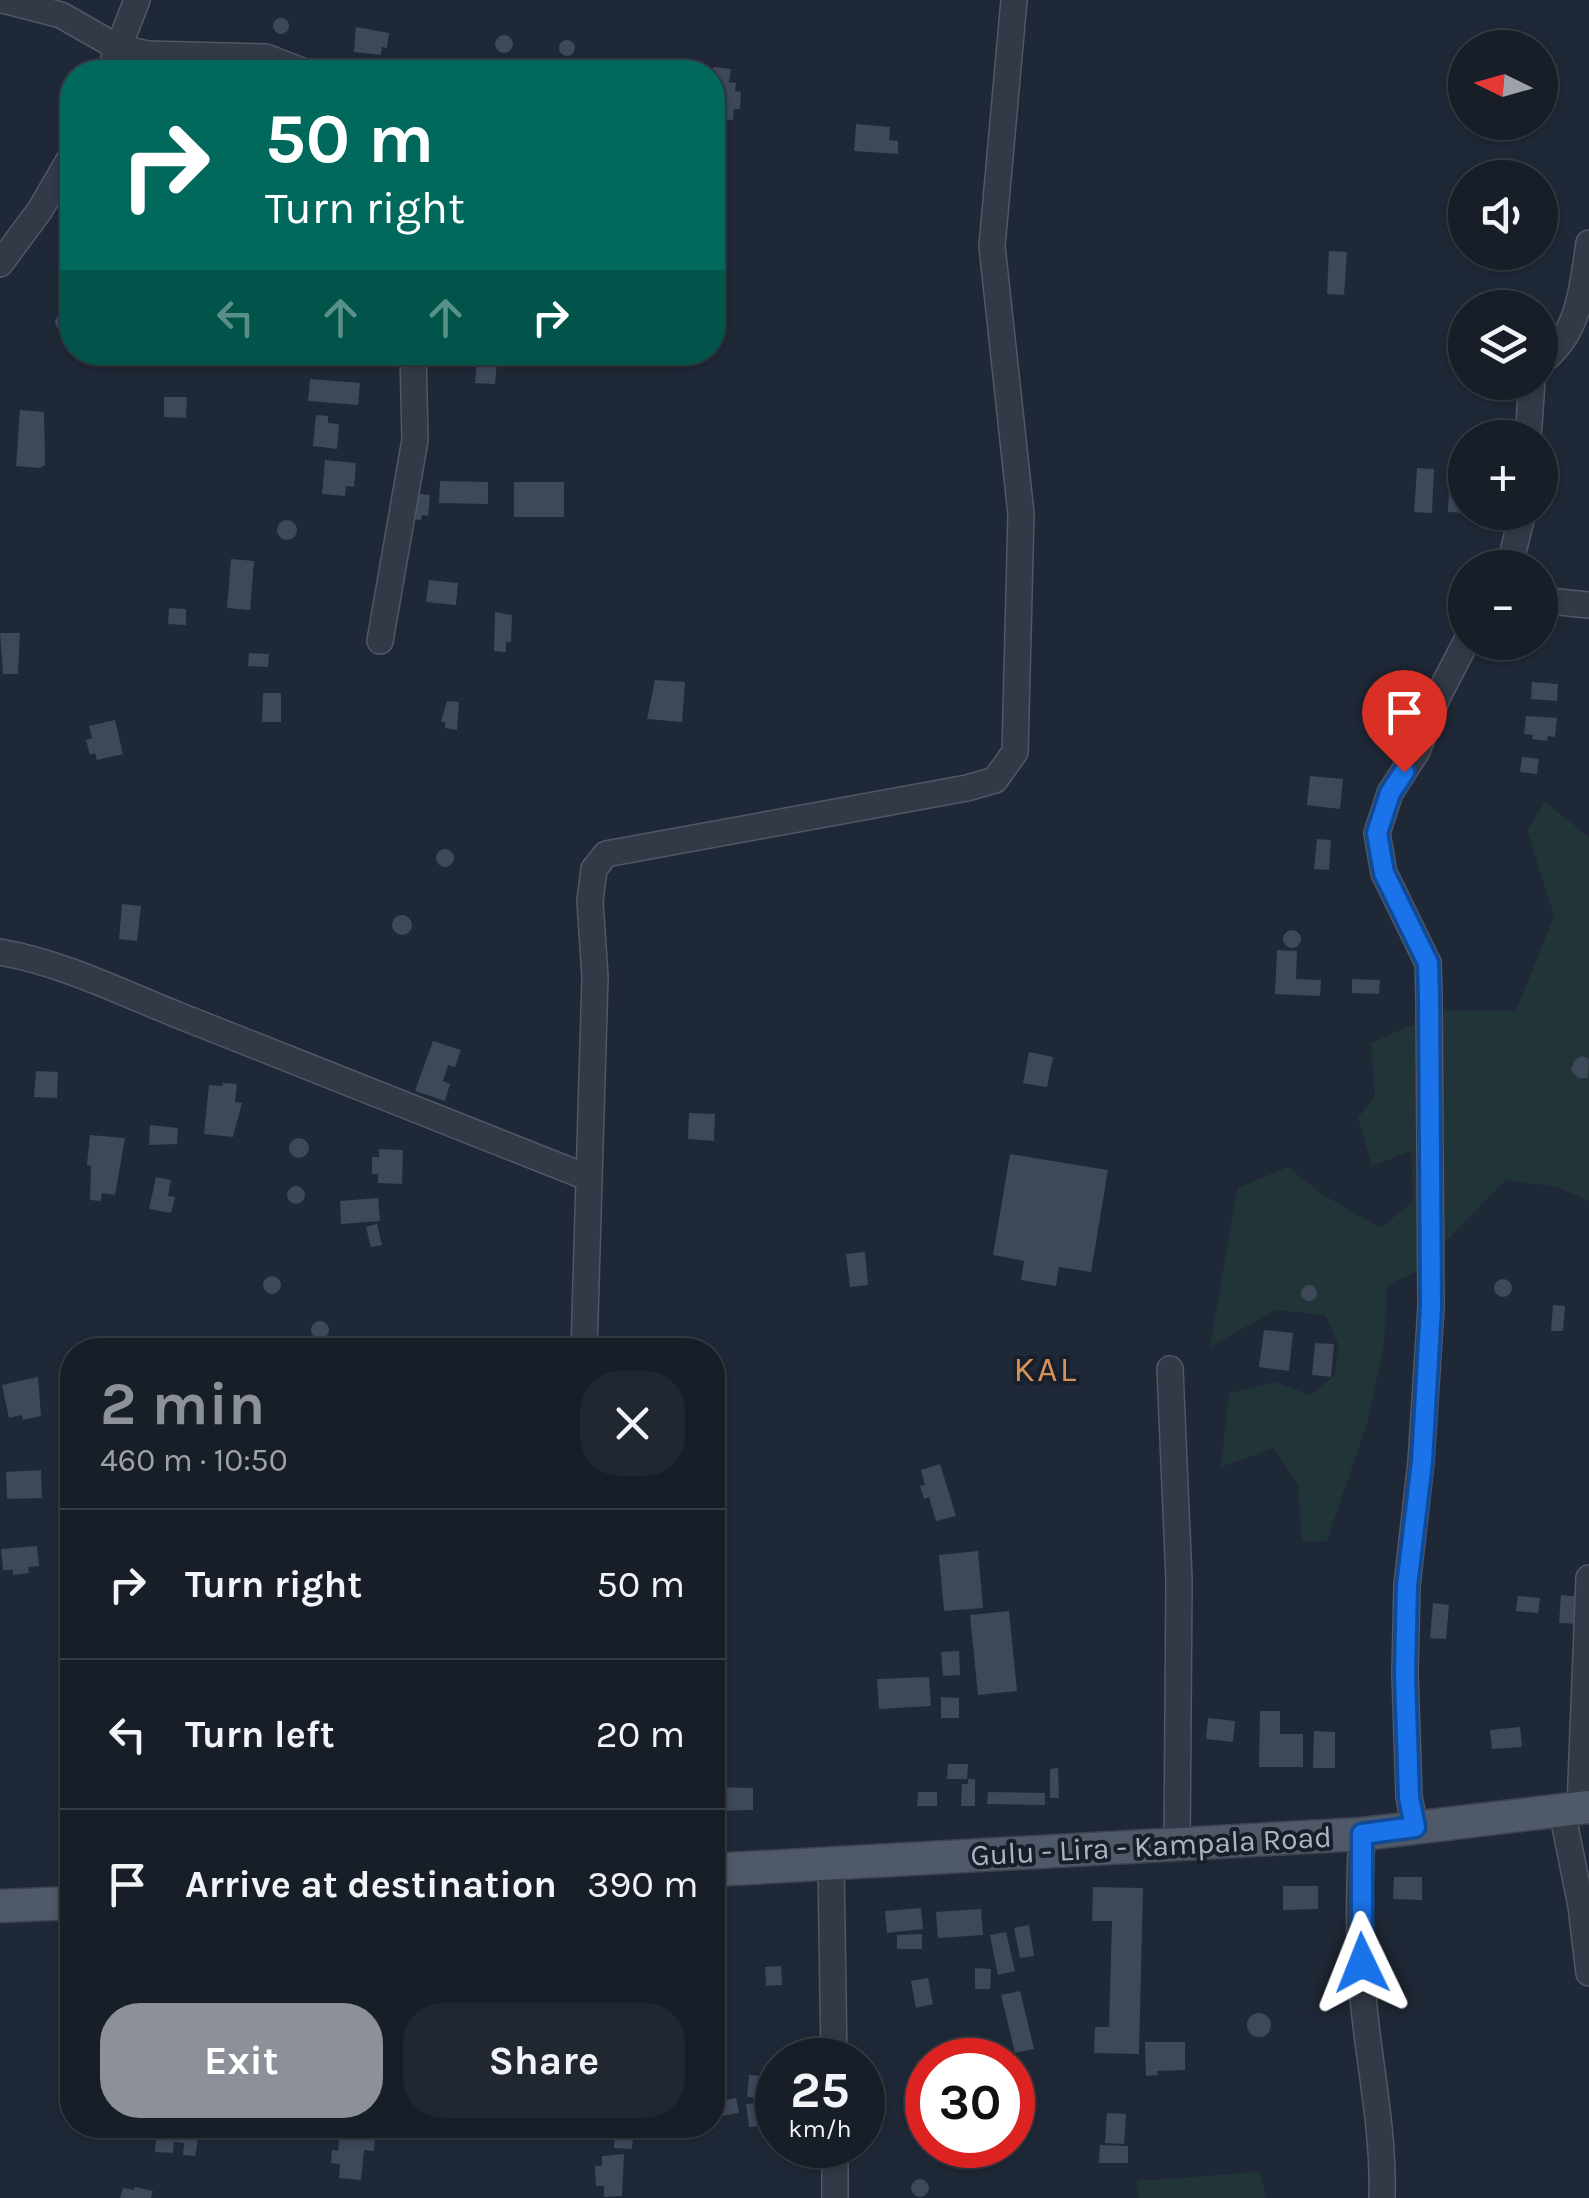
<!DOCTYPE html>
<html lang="en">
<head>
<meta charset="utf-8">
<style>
  body { margin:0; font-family:Karla,sans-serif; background:#202730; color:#f1f3f6; height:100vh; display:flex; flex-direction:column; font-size:38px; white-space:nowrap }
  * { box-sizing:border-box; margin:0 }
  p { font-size:32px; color:#9ea2a8 }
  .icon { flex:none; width:55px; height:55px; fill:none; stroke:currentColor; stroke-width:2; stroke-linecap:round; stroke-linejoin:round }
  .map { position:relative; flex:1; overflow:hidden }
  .sheet { position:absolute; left:60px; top:1338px; width:665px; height:800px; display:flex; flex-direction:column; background:#171e28; border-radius:40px; box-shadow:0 2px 8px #0004,0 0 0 2px #363c45 }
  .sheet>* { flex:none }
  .top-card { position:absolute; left:60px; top:60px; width:665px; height:305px; border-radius:40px; box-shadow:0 2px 8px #0004,0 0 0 2px #363c45; background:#00695c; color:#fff; overflow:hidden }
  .needle { width:65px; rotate:275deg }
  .fabs { position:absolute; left:1448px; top:30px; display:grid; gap:20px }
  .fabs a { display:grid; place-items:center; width:110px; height:110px; border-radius:50%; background:#171e28; box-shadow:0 2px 8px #0004,0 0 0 2px #363c45; font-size:50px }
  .speed { position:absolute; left:755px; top:2038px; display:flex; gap:20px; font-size:50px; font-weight:700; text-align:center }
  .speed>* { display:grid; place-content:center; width:130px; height:130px; border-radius:50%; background:#171e28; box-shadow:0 2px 8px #0004,0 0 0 2px #363c45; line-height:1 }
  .speed small { font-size:25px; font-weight:400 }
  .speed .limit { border:15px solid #d22; background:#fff; color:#111 }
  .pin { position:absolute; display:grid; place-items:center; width:85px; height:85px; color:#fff; margin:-102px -42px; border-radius:50% 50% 50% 0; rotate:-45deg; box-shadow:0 0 10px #0007 }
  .pin .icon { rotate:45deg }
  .me { position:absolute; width:110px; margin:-55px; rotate:358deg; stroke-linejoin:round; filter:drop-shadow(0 0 8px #0008) }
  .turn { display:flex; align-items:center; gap:35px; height:210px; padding:0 40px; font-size:45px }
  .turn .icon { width:130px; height:130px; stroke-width:2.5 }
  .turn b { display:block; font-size:70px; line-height:85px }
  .lanes { display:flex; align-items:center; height:95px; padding:0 40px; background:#0003; justify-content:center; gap:50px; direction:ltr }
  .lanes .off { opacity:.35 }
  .round { display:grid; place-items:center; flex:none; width:105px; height:105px; border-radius:40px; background:#202730 }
  .head { display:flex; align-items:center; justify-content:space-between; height:170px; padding:0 40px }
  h1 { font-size:60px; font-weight:700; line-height:75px; color:#8c9099 }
  .button { display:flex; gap:20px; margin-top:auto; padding:20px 40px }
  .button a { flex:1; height:115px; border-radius:40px; background:#8c9099; color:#fff; font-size:40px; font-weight:700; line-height:115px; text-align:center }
  .button a+a { background:#202730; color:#f1f3f6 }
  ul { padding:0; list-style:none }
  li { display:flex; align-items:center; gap:30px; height:150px; padding:0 40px; border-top:2px solid #363c45 }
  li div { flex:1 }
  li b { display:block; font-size:38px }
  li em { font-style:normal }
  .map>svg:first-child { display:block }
  .green { fill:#213437 }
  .building { fill:#3d4859 }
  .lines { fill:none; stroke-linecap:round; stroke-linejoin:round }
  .minor-casing { stroke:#505765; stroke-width:28 }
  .major-casing { stroke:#3c4350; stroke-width:35 }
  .minor { stroke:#333a47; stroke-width:25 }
  .major { stroke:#505967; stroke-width:32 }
  .route-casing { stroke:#114b97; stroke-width:25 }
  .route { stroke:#1a73e8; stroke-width:18 }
  .labels { text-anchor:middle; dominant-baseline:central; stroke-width:8; stroke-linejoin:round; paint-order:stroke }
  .street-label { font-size:30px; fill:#acb4c4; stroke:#181f2b }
  .quarter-label { font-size:35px; letter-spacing:2.5px; fill:#d39358; stroke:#181f2b }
</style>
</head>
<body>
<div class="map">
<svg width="1589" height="2198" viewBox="0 0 1589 2198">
  <rect width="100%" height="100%" fill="#1f2836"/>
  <path class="green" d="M1545 802 1589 837V1201L1557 1187 1506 1180 1416 1272 1387 1285 1384 1345 1368 1420 1327 1541 1302 1542 1298 1485 1274 1448 1221 1467 1229 1393 1274 1382 1310 1395 1335 1375 1338 1344 1325 1315 1276 1310 1210 1347 1237 1188 1288 1167 1322 1194 1381 1228 1413 1201 1411 1151 1372 1166 1358 1118 1375 1095 1371 1043 1446 1010 1516 1011 1554 916 1527 830Z
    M1260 2172 1266 2198H1138L1137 2181Z"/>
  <path class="building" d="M273 26a8 8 0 1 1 16 0a8 8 0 1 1-16 0Z
    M356 27 389 33 387 48 382 47 381 55 354 52Z
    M495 44a9 9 0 1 1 18 0a9 9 0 1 1-18 0Z
    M559 48a8 8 0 1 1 16 0a8 8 0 1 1-16 0Z
    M713 67 731 69 729 82 736 83 735 91 741 92 740 109H734L733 120H727V128H720V135L712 134Z
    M856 124 890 127 889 140 898 141V154L854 151Z
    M1329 251 1347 252 1344 295 1327 294Z
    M55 322a9 9 0 1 1 18 0a9 9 0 1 1-18 0Z
    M477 358 497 360 495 384 475 383Z
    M310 379 360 383 358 405 308 401Z
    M164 397H187L186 418 164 417Z
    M20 410 44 412 45 465 40 468 16 466Z
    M316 415 328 416V423L339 424 337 449 313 446Z
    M325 460 356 463 354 487 346 486 345 496 322 494Z
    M1417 468 1434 469 1432 513 1414 512Z
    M1450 469H1465V513L1448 512Z
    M440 481 488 482V504L439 503Z
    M514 482H564V517H514Z
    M412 493 430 495 428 516 422 515 421 520 410 519Z
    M277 530a10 10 0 1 1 20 0a10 10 0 1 1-20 0Z
    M231 559 254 561 250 610 227 608Z
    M429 580 458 583 456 605 426 602Z
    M169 608 186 609V625L168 624Z
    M495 612 512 615 511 642H506V652L494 651Z
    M0 633H20L18 674H3Z
    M249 653 269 654 268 667 248 666Z
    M655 680 685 682 682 722 647 719Z
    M1532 682 1558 684 1557 701 1531 699Z
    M263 693H281V722H262Z
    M447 701 459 702 457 730 445 728V722H441Z
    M1526 716 1557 718 1555 737 1548 736 1547 741 1532 739 1533 735 1524 734Z
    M115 720 123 754 97 760 95 753 90 755 86 740 92 738 89 726Z
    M1522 757 1539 759 1537 774 1520 772Z
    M1310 776 1343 779 1340 809 1307 805Z
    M1317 839 1331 840 1329 870 1314 869Z
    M436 858a9 9 0 1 1 18 0a9 9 0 1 1-18 0Z
    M122 904 141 906 137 941 119 939Z
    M392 925a10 10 0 1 1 20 0a10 10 0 1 1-20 0Z
    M1283 939a9 9 0 1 1 18 0a9 9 0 1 1-18 0Z
    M1277 950 1297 951 1296 979 1321 980 1320 996 1275 994Z
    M1352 979 1380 980 1379 994 1352 993Z
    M433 1041 461 1050 455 1067 448 1065 443 1081 450 1084 445 1101 415 1091Z
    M1029 1052 1053 1057 1047 1087 1023 1083Z
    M1582 1056 1589 1059 1588 1078H1578L1571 1070 1574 1061Z
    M36 1071 58 1072 57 1098 34 1097Z
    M223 1083 237 1084 235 1102 242 1103 233 1137 204 1134 209 1085 222 1086Z
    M689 1113 715 1114 714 1141 688 1139Z
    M150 1125 178 1128 177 1144 149 1145Z
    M90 1135 125 1138 115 1195 102 1193 101 1201 90 1200 91 1166 87 1165Z
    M289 1148a10 10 0 1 1 20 0a10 10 0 1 1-20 0Z
    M379 1149 403 1150 402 1184 378 1183V1174H372V1157H379Z
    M1010 1154 1108 1170 1091 1272 1059 1267 1056 1286 1021 1280 1024 1261 993 1255Z
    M156 1177 171 1180 168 1196 175 1197 171 1213 149 1209Z
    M287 1195a9 9 0 1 1 18 0a9 9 0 1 1-18 0Z
    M378 1198 380 1221 341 1224 340 1201Z
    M377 1224 382 1245 371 1247 366 1227Z
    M865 1252 868 1285 850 1287 846 1254Z
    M263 1285a9 9 0 1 1 18 0a9 9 0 1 1-18 0Z
    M1494 1288a9 9 0 1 1 18 0a9 9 0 1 1-18 0Z
    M1301 1293a8 8 0 1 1 16 0a8 8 0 1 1-16 0Z
    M1553 1305 1565 1306 1563 1331H1551Z
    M311 1330a9 9 0 1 1 18 0a9 9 0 1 1-18 0Z
    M1264 1330 1293 1333 1289 1371 1259 1367Z
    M1315 1343 1334 1344 1331 1377 1312 1375Z
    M38 1377 41 1416 23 1420 22 1415 9 1418 2 1385Z
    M940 1464 956 1516 936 1521 929 1497 924 1499 920 1486 925 1485 921 1470Z
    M41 1470 42 1498 7 1499 6 1472Z
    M37 1546 39 1566 28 1567 29 1573 13 1575V1570H3L1 1549Z
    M978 1551 983 1608 944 1611 939 1555Z
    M1561 1595 1580 1597 1577 1624 1559 1623Z
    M1518 1596 1540 1598 1538 1613 1516 1611Z
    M1433 1603 1449 1605 1446 1639 1430 1638Z
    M1009 1611 1017 1691 978 1695 970 1615Z
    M959 1651 960 1675 943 1676 941 1652Z
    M929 1677 931 1706 879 1709 877 1679Z
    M941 1697 959 1698V1718H941Z
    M1260 1711H1280V1734H1303V1767H1259Z
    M1208 1718 1235 1721 1233 1742 1206 1739Z
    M1520 1727 1522 1747 1492 1749 1490 1730Z
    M1314 1731 1335 1732V1768H1313Z
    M948 1764H968L967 1779H947Z
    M1058 1768 1059 1798H1050V1769Z
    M968 1779H975V1806H961L962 1784H968Z
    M712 1787 753 1788V1810L712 1811Z
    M918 1792H937V1806H917Z
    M988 1792 1045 1793V1805L987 1804Z
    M1394 1877H1422V1900L1393 1899Z
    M1283 1886H1318V1909L1283 1910Z
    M1093 1887 1143 1888 1139 2054 1094 2053 1095 2027H1109L1112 1921H1092Z
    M921 1908 923 1929 887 1933 885 1911Z
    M981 1909 983 1935 938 1938 936 1912Z
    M1029 1925 1034 1956 1020 1958 1014 1928Z
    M1006 1932 1015 1971 998 1975 990 1935Z
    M922 1934V1949H897V1935Z
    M781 1966 782 1985 766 1986 765 1967Z
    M975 1968 991 1969 990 1989H975Z
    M928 1978 933 2004 916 2008 911 1981Z
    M1020 1991 1034 2049 1015 2053 1001 1995Z
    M62 2001H72V2021H61Z
    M1247 2025a12 12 0 1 1 24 0a12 12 0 1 1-24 0Z
    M1145 2042H1185V2070L1157 2071 1158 2075 1146 2076Z
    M749 2075 774 2077 772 2099 747 2097Z
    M736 2098 739 2113 715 2117 712 2102Z
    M760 2103 763 2126 749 2127 746 2104Z
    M1107 2113 1126 2114 1124 2144 1105 2143Z
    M146 2125H194L200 2129 195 2156 183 2155 184 2143 174 2142 173 2153 155 2152 156 2139 146 2133Z
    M615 2125H634L632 2149 614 2148Z
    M340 2132 375 2134 374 2151 364 2150 361 2180 339 2178 340 2164 331 2163 332 2150 338 2151Z
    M1100 2145 1128 2146V2163H1099Z
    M624 2154 622 2196 604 2197V2186H596L595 2166H602V2156Z
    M911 2188a9 9 0 1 1 18 0a9 9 0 1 1-18 0Z
    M135 2187 153 2191 151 2198H120L123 2188 134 2190Z"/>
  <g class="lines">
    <g class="minor-casing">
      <path id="minor" d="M3 0 61 15 117 47 147 54 266 57 305 72
        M109 72 137 0
        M0 264 40 210 72 155
        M1540 363C1580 333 1582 290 1589 243
        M1528 438 1532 382
        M1509 568 1523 512
        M1540 600 1589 605
        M380 641 415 440 413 352
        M0 952C68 964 128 996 193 1021 325 1073 457 1125 589 1178
        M584 1350 595 977 590 901 594 869 606 854 967 788 995 780 1015 752 1021 514 992 246 1014 0
        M1170 1369 1179 1580 1177 1846
        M1580 1808 1589 1578
        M1562 1811 1581 1906 1589 1973
        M1415 1827 1409 1797 1405 1673 1407 1585 1421 1462 1431 1307 1429 996 1428 963 1384 873 1377 833 1390 793 1417 751 1437 698 1466 642
        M1362 1834C1359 1888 1358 1943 1363 1997 1369 2065 1384 2129 1382 2198
        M831 1864 834 2060
        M835 2145V2198"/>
    </g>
    <g class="major-casing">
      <path id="major" d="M712 1870 1362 1834 1589 1807
        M0 1906 72 1903"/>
    </g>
    <use href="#minor" class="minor"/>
    <use href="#major" class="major"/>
  </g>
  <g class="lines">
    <g class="route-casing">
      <path id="route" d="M1362 1963V1834L1415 1827 1409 1797 1405 1674 1407 1586 1422 1462 1431 1307 1429 996 1428 963 1384 873 1377 833 1390 793 1404 772"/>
    </g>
    <use href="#route" class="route"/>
  </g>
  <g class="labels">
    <g class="street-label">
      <text transform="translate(1151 1846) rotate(-3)">Gulu - Lira - Kampala Road</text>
    </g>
    <g class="quarter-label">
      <text x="1046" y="1369">KAL</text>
    </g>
  </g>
</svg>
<div class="fabs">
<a><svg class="needle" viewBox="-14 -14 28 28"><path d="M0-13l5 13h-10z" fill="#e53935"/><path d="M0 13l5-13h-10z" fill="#9ea2a8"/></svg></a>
<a><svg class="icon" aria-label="sound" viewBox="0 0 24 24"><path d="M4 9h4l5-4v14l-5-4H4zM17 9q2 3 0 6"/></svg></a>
<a><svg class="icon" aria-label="layers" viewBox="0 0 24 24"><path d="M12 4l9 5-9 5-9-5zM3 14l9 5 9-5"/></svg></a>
<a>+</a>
<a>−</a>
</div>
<div class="speed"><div>25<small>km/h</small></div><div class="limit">30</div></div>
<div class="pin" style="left:1404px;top:772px;background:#d93025"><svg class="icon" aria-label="arrive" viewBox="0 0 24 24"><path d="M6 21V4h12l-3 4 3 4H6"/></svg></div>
<svg class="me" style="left:1362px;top:1963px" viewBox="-20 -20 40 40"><path d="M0-17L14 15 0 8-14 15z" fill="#1a73e8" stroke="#fff" stroke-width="4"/></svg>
<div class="top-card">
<div class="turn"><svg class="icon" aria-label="right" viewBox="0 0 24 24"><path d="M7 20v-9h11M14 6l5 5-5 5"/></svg><div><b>50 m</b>Turn right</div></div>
<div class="lanes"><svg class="icon off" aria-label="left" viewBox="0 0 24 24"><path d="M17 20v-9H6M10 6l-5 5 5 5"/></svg><svg class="icon off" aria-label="ahead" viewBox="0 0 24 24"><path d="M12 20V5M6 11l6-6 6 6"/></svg><svg class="icon off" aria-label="ahead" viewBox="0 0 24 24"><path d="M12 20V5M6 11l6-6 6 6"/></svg><svg class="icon" aria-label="right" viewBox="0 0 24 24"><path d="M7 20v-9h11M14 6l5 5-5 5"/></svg></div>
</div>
<section class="sheet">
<div class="head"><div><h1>2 min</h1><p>460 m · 10:50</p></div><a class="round"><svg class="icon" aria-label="close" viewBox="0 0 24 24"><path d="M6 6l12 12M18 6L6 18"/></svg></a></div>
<ul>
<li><svg class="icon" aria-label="right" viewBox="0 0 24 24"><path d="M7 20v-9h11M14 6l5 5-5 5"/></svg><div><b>Turn right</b></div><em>50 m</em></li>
<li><svg class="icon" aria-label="left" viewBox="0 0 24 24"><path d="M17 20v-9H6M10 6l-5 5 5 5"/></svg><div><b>Turn left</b></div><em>20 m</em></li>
<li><svg class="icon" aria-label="arrive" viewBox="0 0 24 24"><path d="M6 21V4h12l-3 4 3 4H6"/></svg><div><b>Arrive at destination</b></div><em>390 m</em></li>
</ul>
<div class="button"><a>Exit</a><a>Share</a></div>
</section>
</div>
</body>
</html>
